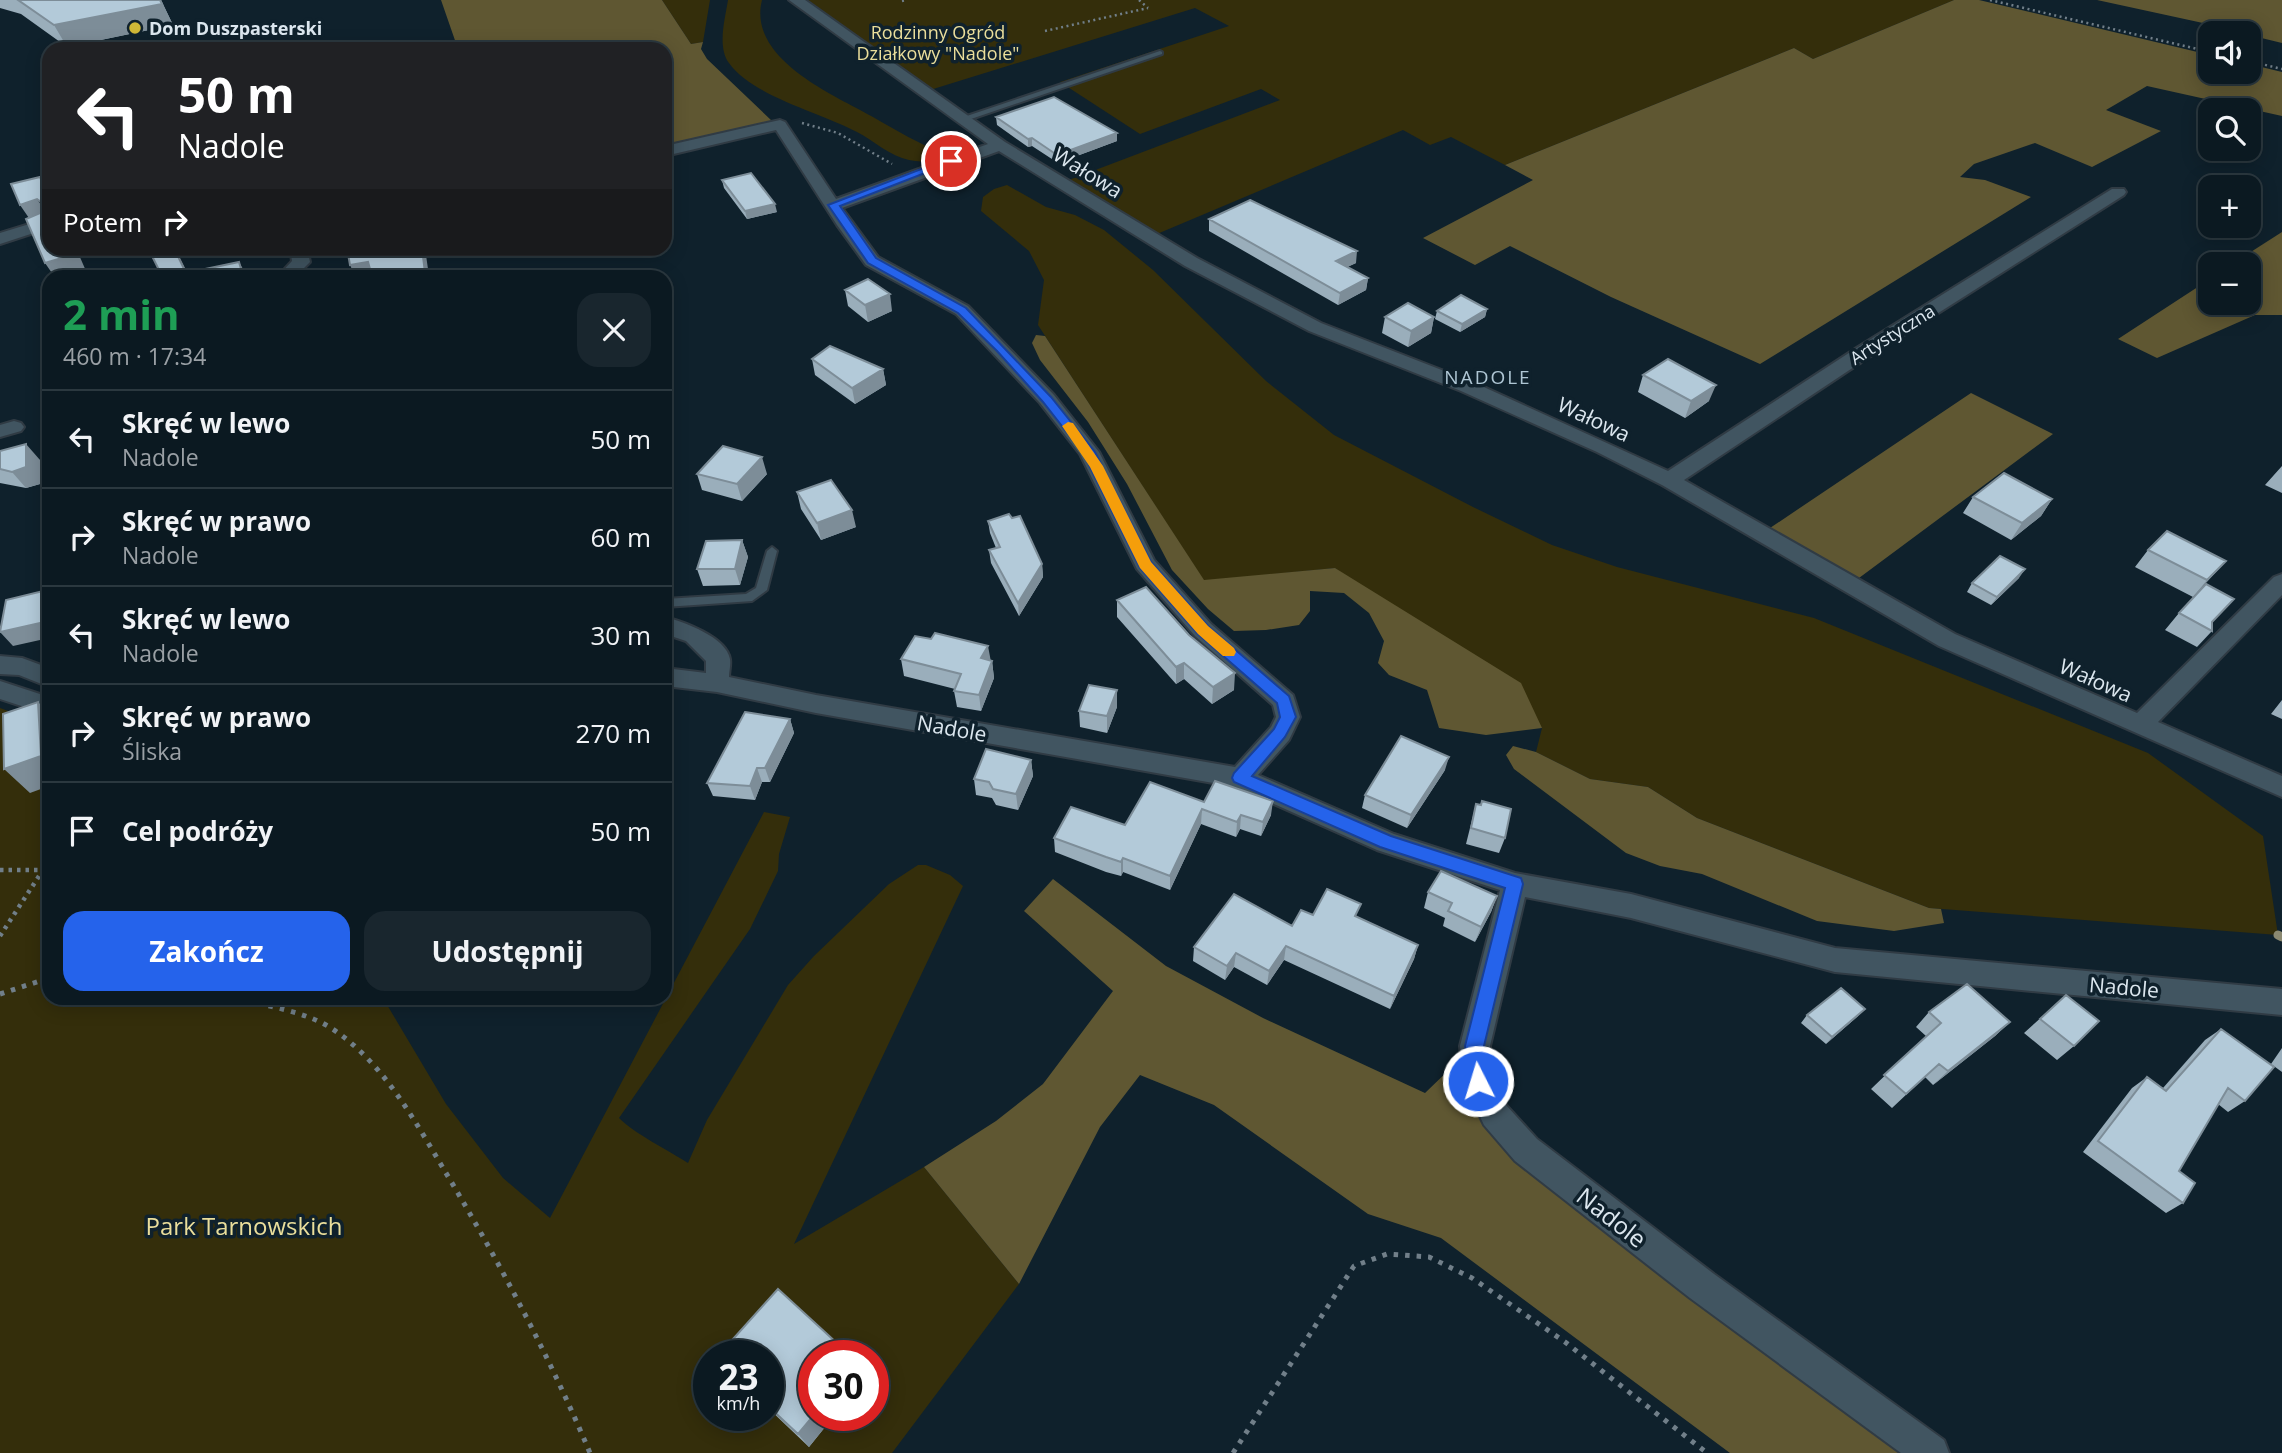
<!DOCTYPE html>
<html lang="pl">
<head>
<meta charset="utf-8">
<style>
  body { margin:0; font-family:"Open Sans",sans-serif; background:#19262e; color:#f1f3f6; height:100vh; display:flex; flex-direction:column; font-size:26px; white-space:nowrap }
  * { box-sizing:border-box; margin:0 }
  p { font-size:23px; color:#9aa0a5 }
  .icon { flex:none; width:38px; height:38px; fill:none; stroke:currentColor; stroke-width:2; stroke-linecap:round; stroke-linejoin:round }
  .map { position:relative; flex:1; overflow:hidden }
  .sheet { position:absolute; left:42px; top:270px; width:630px; height:735px; display:flex; flex-direction:column; background:#0b1921; border-radius:21px; box-shadow:0 4px 18px #0003,0 0 0 2px #2b383f }
  .sheet>* { flex:none }
  .banner { position:absolute; left:42px; top:42px; width:630px; height:214px; border-radius:21px; box-shadow:0 4px 18px #0003,0 0 0 2px #2b383f; background:#202124; color:#fff; overflow:hidden }
  .tools { position:absolute; left:2198px; top:21px; display:grid; gap:14px }
  .tools a { display:grid; place-items:center; width:63px; height:63px; border-radius:14px; background:#0b1921; box-shadow:0 4px 18px #0003,0 0 0 2px #2b383f; font-size:35px }
  .speed { position:absolute; left:693px; top:1340px; display:flex; gap:14px; font-size:35px; font-weight:700; text-align:center }
  .speed>* { display:grid; place-content:center; width:91px; height:91px; border-radius:50%; background:#0b1921; box-shadow:0 4px 18px #0003,0 0 0 2px #2b383f; line-height:1 }
  .speed small { font-size:18px; font-weight:400 }
  .speed .limit { border:10px solid #d22; background:#fff; color:#111 }
  .pin { position:absolute; display:grid; place-items:center; width:60px; height:60px; color:#fff; margin:-30px; border:4px solid #fff; border-radius:50%; box-shadow:0 2px 7px #0007 }
  .me { position:absolute; width:77px; margin:-38px; rotate:355deg; stroke-linejoin:round; filter:drop-shadow(0 0 5px #0008) }
  .turn { display:flex; align-items:center; gap:24px; height:147px; padding:0 21px; font-size:32px }
  .turn .icon { width:91px; height:91px; stroke-width:2.5 }
  .turn b { display:block; font-size:49px; line-height:60px }
  .then { display:flex; align-items:center; height:66px; padding:0 21px; background:#0003; gap:14px; font-size:26px }
  .round { display:grid; place-items:center; flex:none; width:74px; height:74px; border-radius:21px; background:#19262e }
  .overview { display:flex; align-items:center; justify-content:space-between; height:119px; padding:0 21px }
  h1 { font-size:42px; font-weight:700; line-height:52px; color:#1e9e55 }
  .cta { display:flex; gap:14px; margin-top:auto; padding:14px 21px }
  .cta a { flex:1; height:80px; border-radius:21px; background:#2563eb; color:#fff; font-size:28px; font-weight:700; line-height:80px; text-align:center }
  .cta a+a { background:#19262e; color:#f1f3f6 }
  ul { padding:0; list-style:none }
  li { display:flex; align-items:center; gap:21px; height:98px; padding:0 21px; border-top:2px solid #2b383f }
  li div { flex:1 }
  li b { display:block; font-size:26px }
  li em { font-style:normal }
  .map>svg:first-child { display:block }
  .green { fill:#342e0b; fill-rule:evenodd }
  .forest { fill:#5f5732 }
  .lines { fill:none; stroke-linecap:round; stroke-linejoin:round }
  .stream { stroke:#8b8971; stroke-width:9 }
  .lane-casing { stroke:#303b44; stroke-width:4 }
  .street-casing { stroke:#303b44; stroke-width:4 }
  .path-far2 { stroke:#717f89; stroke-width:2.5; stroke-dasharray:2 3.5; stroke-linecap:butt }
  .path-far1 { stroke:#717f89; stroke-width:4.5; stroke-dasharray:3.5 5; stroke-linecap:butt }
  .path { stroke:#717f89; stroke-width:5; stroke-dasharray:4.5 7; stroke-linecap:butt }
  .lane { fill:#415561; fill-rule:evenodd }
  .street { fill:#415561; fill-rule:evenodd }
  .wall { fill:#9aaebb }
  .shaded-wall { fill:#7d8d98 }
  .building { fill:#b3cad9; stroke:#7d8d98; stroke-width:2 }
  .route { fill:#2563eb; stroke:#184099; stroke-width:2 }
  .slow { fill:#f59e0b }
  .poi-dot { fill:#cfb837; stroke:#0f212c; stroke-width:2.5 }
  .labels { text-anchor:middle; dominant-baseline:central; stroke-width:7; stroke-linejoin:round; paint-order:stroke }
  .far-poi-label { font-size:18px; font-weight:bold; fill:#dce7ef; stroke:#0f212c; text-anchor:start }
  .far-park-label { font-size:18px; fill:#eade9b; stroke:#0f212c }
  .far-street-label { font-size:18px; fill:#dce7ef; stroke:#0f212c }
  .far-neighbourhood-label { font-size:19px; letter-spacing:2px; fill:#afc6d4; stroke:#0f212c }
  .street-label { font-size:21px; fill:#dce7ef; stroke:#0f212c }
  .near-street-label { font-size:24px; fill:#dce7ef; stroke:#0f212c }
  .near-park-label { font-size:24px; fill:#eade9b; stroke:#0f212c }
</style>
</head>
<body>
<div class="map">
<svg width="2282" height="1453" viewBox="0 0 2282 1453">
  <rect width="100%" height="100%" fill="#0f212c"/>
  <path class="green" d="M662 0H710L703 42 691 44Z
    M728 0H762C747 59 834 95 873 117 897 131 920 144 946 155 934 161 923 163 909 160 890 156 874 141 857 132 822 113 752 96 729 63 717 47 725 19 728 0Z
    M808 0H1954L1813 59 1794 48 1505 165 1451 137 1430 145 1403 130 1157 234 1069 180 1280 100 1261 89 1140 134 1060 82 1229 26 1195 8 930 90Z
    M1007 185 1046 207 1075 215 1104 230 1153 270 1266 381 1334 435 1473 507 1552 545 1617 567 1814 618 2148 753 2263 836 2278 935 1929 908 1697 818 1648 787 1590 779 1536 752 1542 728 1335 568 1204 581 1038 325 1044 280 1029 251 981 211 983 197 994 189Z
    M0 708 49 726V998H383L446 1104 503 1178 550 1218 764 812 790 817 779 854 778 871 750 929 619 1118C635 1134 668 1150 688 1163L707 1120 788 985 814 956 889 884 918 865H926L950 875 963 886 794 1244 924 1167 1019 1284 892 1453H0ZM709 1356H768V1416H709ZM814 1356H873V1416H814Z"/>
  <path class="forest" d="M441 0H662L691 44 703 42 701 49 707 59 772 121 665 145V49H458Z
    M1954 0H1979L2210 55V72H2249V64L2282 72V116L2147 86 2106 110 2161 131 2092 167 2035 143 1974 164 1960 177 1985 180 2031 197 1760 364 1611 297 1510 246 1475 265 1423 238 1533 180 1505 165 1794 48 1813 59Z
    M2097 0H2282V43L2249 35V33Z
    M2282 232V315H2255L2157 358 2118 339 2210 279V303H2249V264H2232Z
    M1036 335 1045 336 1204 580 1335 568 1521 683 1542 728 1486 735 1439 728 1427 690 1389 675 1378 663 1384 641 1369 613 1344 593 1310 591V611L1299 625 1266 630 1234 631 1208 609 1172 570 1127 484 1088 422 1040 360 1032 343Z
    M1971 393 2053 434 1859 578 1770 528Z
    M1513 746 1536 752 1590 779 1648 787 1697 818 1929 908 1941 909 1944 923 1894 931 1817 921 1702 874 1660 866 1626 853 1514 769 1506 755Z
    M1053 879 1166 966 1263 1018 1425 1093 1453 1066 1502 1146 1599 1225 1771 1358 1899 1453H1730L1441 1238 1368 1214 1214 1105 1140 1075 1100 1127 1019 1284 924 1167 996 1121 1043 1084 1113 991 1024 911Z"/>
  <g class="lines">
    <path class="stream" d="M2278 935 2282 937"/>
    <g class="lane-casing">
      <path id="lane" d="M1160 51 1162 52V54L965 121 958 119Z
        M772 547 777 551 767 590 752 601 665 607V599L746 594 756 588 767 551Z"/>
    </g>
    <g class="street-casing">
      <path id="street" d="M789 0H805L1005 142 1197 258 1321 323 1475 383 1668 471 1855 349 2112 189H2124L2126 192 2124 195 1869 357 1684 480 1955 634 2137 713 2274 577 2282 574V595L2158 722 2282 776V797L1939 646 1662 485 1597 452 1461 391 1309 331 1185 266 999 151 842 208 878 257 968 306 1054 395 1099 452 1154 560 1211 624 1293 695 1300 717 1289 740 1258 775 1394 834 1515 873 1631 894 1835 948 2282 989V1015L1835 972 1631 918 1525 897 1490 1046 1493 1079 1506 1105 1537 1139 1714 1274 1944 1440 1949 1453H1901L1690 1298 1515 1161 1484 1125 1463 1081 1460 1046 1500 890 1377 850 1236 787 816 713 717 692 665 686V668L706 673V661L686 641 665 634V617C684 622 726 637 730 659 731 665 729 671 729 677L816 695 1235 767 1271 727 1276 717 1273 705 1195 636 1137 569 1080 454 1040 403 956 314 866 265 837 225 776 130 665 156V146L780 120 785 122 836 199 988 144Z
        M49 218V228L0 244V233Z
        M290 248H307L310 262 296 276H278L292 261Z
        M14 421 21 423 24 427 21 431 0 437V425Z
        M0 656 22 658 49 668V687L19 675 0 674Z
        M0 681 49 697V715L0 699Z"/>
    </g>
    <path class="path-far2" d="M1139 0 1148 8
      M1990 0 2210 52
      M902 1 907 0
      M1045 31 1148 8
      M2249 61 2282 69
      M802 123 838 133 892 164"/>
    <path class="path-far1" d="M0 870H43L49 873
      M0 936 43 870"/>
    <path class="path" d="M0 994 49 978
      M235 998C266 1006 304 1011 331 1028 385 1063 417 1125 449 1178 502 1267 550 1358 590 1453
      M1233 1453 1354 1266 1387 1254 1429 1257 1472 1278 1565 1342 1707 1453"/>
    <use href="#lane" class="lane"/>
    <use href="#street" class="street"/>
  </g>
  <path class="wall" d="M0 0H161L173 25 67 47 21 14 0 8Z
    M996 117 1117 141 1058 163 1032 146 1028 147 997 125Z
    M722 180 777 212 747 219 724 188Z
    M1209 219 1356 263 1347 267 1368 278 1366 290 1338 305 1209 231Z
    M845 290 892 311 868 322 848 306Z
    M1487 309 1485 317 1460 332 1435 319 1437 311Z
    M1385 317H1434L1431 333 1408 347 1382 333Z
    M812 359 883 369 886 385 855 404 815 375Z
    M1643 375 1709 401 1685 418 1638 392Z
    M0 451 40 460V484L26 488 0 483Z
    M2282 466V493L2265 485Z
    M697 474H767L742 501 702 490Z
    M797 492 856 527 821 540 801 509Z
    M1973 497 2052 499 2041 516 2011 540 1963 513Z
    M988 521 1042 564 1043 577 1019 616 991 563 989 550 996 548 990 533Z
    M742 540 748 557 740 585 703 586 697 569Z
    M2148 550 2226 561 2193 597 2135 567Z
    M2019 578 1991 605 1967 592 1972 583Z
    M1117 600 1234 690 1212 704 1184 679 1176 684 1117 617Z
    M2179 613 2212 623V631L2197 647 2165 630Z
    M901 659 992 661 994 678 981 711 957 707 954 691 955 689 904 676Z
    M2282 700V719L2271 714Z
    M1117 707 1107 733 1080 727 1079 711Z
    M790 719 794 733 770 782H762L755 800 713 796 707 783Z
    M1031 760 1033 776 1018 810 996 805 992 798 976 795 974 779Z
    M1445 770 1407 828 1362 808 1365 795Z
    M1204 802 1271 815 1261 836 1240 829 1236 837 1201 824 1170 890 1123 872 1121 876 1106 872 1055 852 1054 838 1125 825Z
    M1476 804 1505 838 1499 853 1466 844Z
    M1428 892 1497 896 1491 912 1475 942 1443 926 1445 918 1424 908Z
    M1313 915 1358 917 1418 945 1414 959 1390 1009 1284 960 1267 985 1234 967 1225 980 1193 961 1194 947 1292 926Z
    M2066 995 2074 1046 2057 1060 2024 1033Z
    M1929 1012 2010 1022 1995 1036 1933 1085 1925 1077 1892 1108 1871 1089 1926 1036 1916 1027Z
    M1807 1015 1858 1016 1826 1044 1801 1023Z
    M2221 1029 2245 1101 2228 1112 2218 1104 2179 1171 2183 1203 2166 1213 2083 1152 2132 1088 2147 1077 2163 1088 2205 1040Z
    M2282 1048V1072L2271 1064Z
    M778 1289 851 1356H814V1416H834L809 1447 768 1408V1356H732L725 1348Z"/>
  <path class="shaded-wall" d="M160 0H161L173 25 67 47 54 25Z
    M1117 133V141L1058 163 1057 155Z
    M1032 138V146L1028 147V139Z
    M40 177 49 191V197Z
    M37 199 48 215 31 221 20 205Z
    M775 204 777 212 747 219 745 211Z
    M73 248H76L86 271 67 276H54L45 263Z
    M174 248H175L189 276H188Z
    M422 248H425L429 276H410Z
    M1357 251 1356 263 1335 273 1336 261Z
    M239 262 247 276H243Z
    M368 262 374 273 355 276 350 265Z
    M1368 278 1366 290 1338 305 1340 293Z
    M890 294 892 311 868 322 865 305Z
    M1487 309 1485 317 1460 332 1462 324Z
    M1434 317 1431 333 1408 347 1411 331Z
    M883 369 886 385 855 404 852 388Z
    M1716 385 1709 401 1685 418 1691 401Z
    M26 444 40 460V484L26 488 12 472Z
    M762 457 767 474 742 501 737 484Z
    M2052 499 2041 516 2011 540 2022 523Z
    M852 510 856 527 821 540 817 523Z
    M742 540 748 557 740 585 735 569Z
    M2226 561 2211 577 2193 597 2207 580Z
    M1042 564 1043 577 1019 616 1018 603Z
    M2025 569 2019 578 1991 605 1997 597Z
    M49 621V638L13 646 0 632Z
    M988 646 991 662 981 658Z
    M992 661 994 678 981 711 979 695Z
    M1184 663V679L1176 684V667Z
    M1235 673 1234 690 1212 704 1213 687Z
    M1117 690V707L1107 733V716Z
    M665 696 670 708 665 718Z
    M38 702 49 713V786L30 793 4 769Z
    M790 719 794 733 770 782 765 768Z
    M1449 757 1445 770 1407 828 1411 815Z
    M1031 760 1033 776 1018 810 1016 794Z
    M757 768 762 782 755 800 750 786Z
    M1273 801 1271 815 1261 836 1263 822Z
    M1202 809 1201 824 1170 890V876Z
    M1241 815 1240 829 1236 837 1237 822Z
    M1123 858V872L1121 876V862Z
    M1497 896 1491 912 1475 942 1481 927Z
    M1418 945 1414 959 1390 1009 1394 996Z
    M1286 946 1284 960 1267 985 1269 971Z
    M1236 953 1234 967 1225 980 1227 966Z
    M1865 1009 1858 1016 1826 1044 1832 1037Z
    M2010 1022 1995 1036 1933 1085 1948 1071Z
    M814 1416H834L809 1447 798 1434Z"/>
  <path class="building" d="M18 0H160L162 4 54 25Z
    M1054 97 1117 133 1057 155 1032 138 1028 139 996 117Z
    M751 173 775 204 745 211 722 180Z
    M40 177 49 197V248H73L75 254 45 263 26 219 40 213 41 202 37 199 20 205 11 184Z
    M1250 200 1357 251 1336 261 1368 278 1340 293 1209 219Z
    M148 248H174L186 273 239 262 243 276H162Z
    M347 248H422L425 273 410 276H372L368 262 350 265Z
    M868 279 890 294 865 305 845 290Z
    M1461 295 1487 309 1462 324 1437 311Z
    M1408 303 1434 317 1411 331 1385 317Z
    M830 346 883 369 852 388 812 359Z
    M1668 359 1716 385 1691 401 1643 375Z
    M26 444V467L12 472 0 469V451Z
    M723 446 762 457 737 484 697 474Z
    M2004 473 2052 499 2022 523 1973 497Z
    M831 480 852 510 817 523 797 492Z
    M1009 514 1012 518 1020 516 1042 564 1018 603 989 550 1000 547 988 521Z
    M2167 531 2226 561 2207 580 2148 550Z
    M742 540 735 569H697L706 541Z
    M2000 556 2025 569 1997 597 1972 583Z
    M2206 584 2234 599 2212 622V631L2179 613Z
    M1146 587 1189 635 1235 673 1213 687 1184 663 1176 667 1117 600Z
    M43 591 42 597 49 596V621L0 632 6 600Z
    M935 633 988 646 981 658 992 661 979 695 954 691 961 674 901 659 915 636 931 639Z
    M1089 685 1117 690 1107 716 1079 711Z
    M38 702 41 756 4 769 3 714Z
    M745 712 790 719 765 768H757L750 786 707 783Z
    M1401 736 1449 757 1411 815 1365 795Z
    M986 749 1031 760 1016 794 993 789 989 782 974 779Z
    M1215 781 1273 801 1263 822 1241 815 1237 822 1202 809 1170 876 1123 858 1121 862 1106 857 1054 838 1071 807 1125 825 1150 782 1204 802Z
    M1482 801 1511 809 1505 838 1471 828 1476 804 1481 805Z
    M1441 871 1497 896 1481 927 1448 911 1452 903 1428 892Z
    M1327 889 1361 904 1355 916 1418 945 1394 996 1286 946 1269 971 1236 953 1227 966 1194 947 1234 894 1292 926 1301 910 1313 915Z
    M1967 984 2010 1022 1948 1071 1939 1064 1906 1094 1884 1075 1941 1023 1929 1012Z
    M1841 988 1865 1009 1832 1037 1807 1015Z
    M2066 995 2099 1021 2074 1046 2040 1019Z
    M2221 1029 2274 1067 2245 1101 2228 1088 2179 1171 2195 1183 2183 1203 2098 1141 2147 1077 2166 1091Z
    M778 1289 851 1356H814V1415L798 1434 768 1406V1356H734L725 1348Z"/>
  <path class="route" d="M947 159 956 161 840 206 876 258 966 308 1051 397 1095 452 1151 562 1208 626 1289 696 1296 717 1285 737 1252 776 1391 836 1521 878 1523 884 1484 1046 1488 1081 1485 1087 1478 1090 1471 1087 1465 1046 1505 888 1380 847 1234 782 1232 778 1234 773 1274 729 1280 717 1277 703 1198 634 1140 568 1083 453 1043 402 997 351 958 313 868 263 828 205Z"/>
  <path class="slow" d="M1068 422 1073 423 1103 466 1151 562 1208 626 1234 648 1236 652 1234 656H1223L1198 634 1140 568 1090 467 1062 426Z"/>
  <circle class="poi-dot" cx="135" cy="28" r="7"/>
  <g class="labels">
    <g class="far-poi-label">
      <text x="149" y="28">Dom Duszpasterski</text>
    </g>
    <g class="far-park-label">
      <text x="938" y="32">Rodzinny Ogród<tspan x="938" dy="21">Działkowy "Nadole"</tspan></text>
    </g>
    <g class="far-street-label">
      <text transform="translate(1892 334) rotate(-32)">Artystyczna</text>
    </g>
    <g class="far-neighbourhood-label">
      <text x="1488" y="377">NADOLE</text>
    </g>
    <g class="street-label">
      <text transform="translate(1088 172) rotate(32)">Wałowa</text>
      <text transform="translate(1594 419) rotate(25)">Wałowa</text>
      <text transform="translate(2096 680) rotate(24)">Wałowa</text>
      <text transform="translate(952 728) rotate(10)">Nadole</text>
      <text transform="translate(2124 987) rotate(5)">Nadole</text>
    </g>
    <g class="near-street-label">
      <text transform="translate(1612 1217) rotate(38)">Nadole</text>
    </g>
    <g class="near-park-label">
      <text x="244" y="1225">Park Tarnowskich</text>
    </g>
  </g>
</svg>
<div class="tools">
<a><svg class="icon" aria-label="sound" viewBox="0 0 24 24"><path d="M4 9h4l5-4v14l-5-4H4zM17 9q2 3 0 6"/></svg></a>
<a><svg class="icon" aria-label="search" viewBox="0 0 24 24"><circle cx="10" cy="10" r="6"/><path d="M15 15l6 6"/></svg></a>
<a>+</a>
<a>−</a>
</div>
<div class="speed"><div>23<small>km/h</small></div><div class="limit">30</div></div>
<div class="pin" style="left:951px;top:161px;background:#d93025"><svg class="icon" aria-label="arrive" viewBox="0 0 24 24"><path d="M6 21V4h12l-3 4 3 4H6"/></svg></div>
<svg class="me" style="left:1478px;top:1081px" viewBox="-20 -20 40 40"><circle r="17" fill="#2563eb" stroke="#fff" stroke-width="3"/><path d="M0-11L8 9 0 5-8 9z" fill="#fff"/></svg>
<div class="banner">
<div class="turn"><svg class="icon" aria-label="left" viewBox="0 0 24 24"><path d="M17 20v-9H6M10 6l-5 5 5 5"/></svg><div><b>50 m</b>Nadole</div></div>
<div class="then">Potem<svg class="icon" aria-label="right" viewBox="0 0 24 24"><path d="M7 20v-9h11M14 6l5 5-5 5"/></svg></div>
</div>
<section class="sheet">
<div class="overview"><div><h1>2 min</h1><p>460 m · 17:34</p></div><a class="round"><svg class="icon" aria-label="close" viewBox="0 0 24 24"><path d="M6 6l12 12M18 6L6 18"/></svg></a></div>
<ul>
<li><svg class="icon" aria-label="left" viewBox="0 0 24 24"><path d="M17 20v-9H6M10 6l-5 5 5 5"/></svg><div><b>Skręć w lewo</b><p>Nadole</p></div><em>50 m</em></li>
<li><svg class="icon" aria-label="right" viewBox="0 0 24 24"><path d="M7 20v-9h11M14 6l5 5-5 5"/></svg><div><b>Skręć w prawo</b><p>Nadole</p></div><em>60 m</em></li>
<li><svg class="icon" aria-label="left" viewBox="0 0 24 24"><path d="M17 20v-9H6M10 6l-5 5 5 5"/></svg><div><b>Skręć w lewo</b><p>Nadole</p></div><em>30 m</em></li>
<li><svg class="icon" aria-label="right" viewBox="0 0 24 24"><path d="M7 20v-9h11M14 6l5 5-5 5"/></svg><div><b>Skręć w prawo</b><p>Śliska</p></div><em>270 m</em></li>
<li><svg class="icon" aria-label="arrive" viewBox="0 0 24 24"><path d="M6 21V4h12l-3 4 3 4H6"/></svg><div><b>Cel podróży</b></div><em>50 m</em></li>
</ul>
<div class="cta"><a>Zakończ</a><a>Udostępnij</a></div>
</section>
</div>
</body>
</html>
